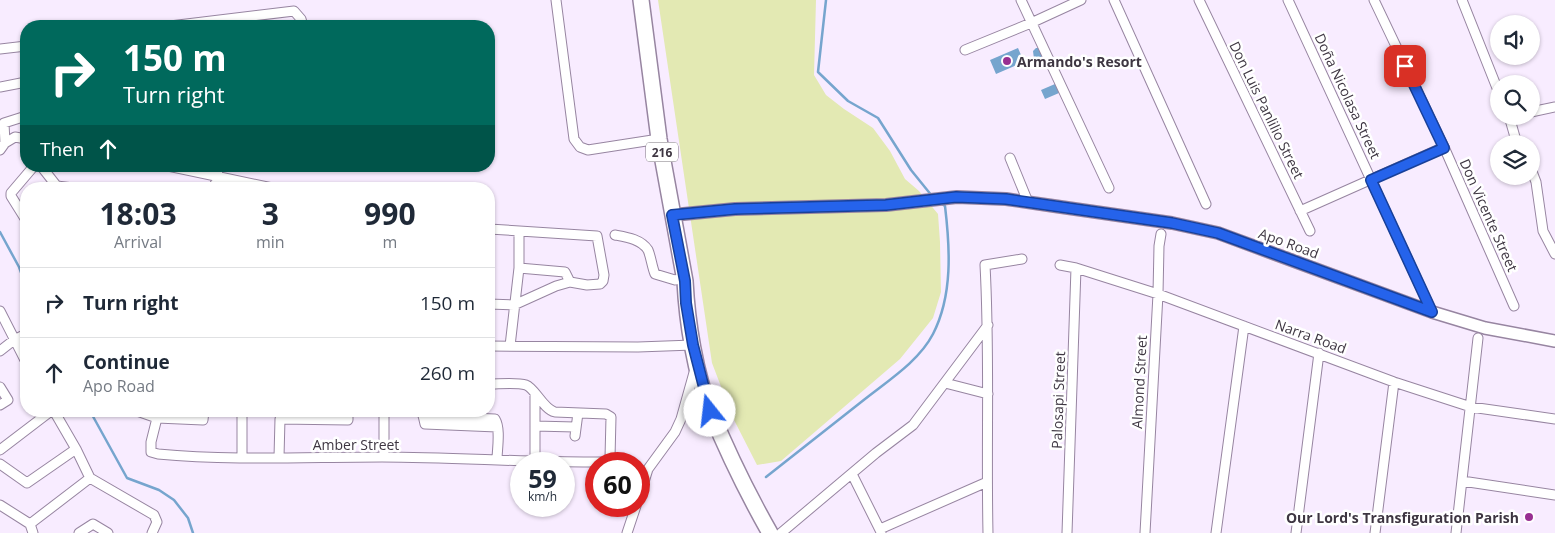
<!DOCTYPE html>
<html lang="en">
<head>
<meta charset="utf-8">
<style>
  body { margin:0; font-family:"Open Sans",sans-serif; background:#f2f2f3; color:#1f2937; height:100vh; display:flex; flex-direction:column; font-size:19px; white-space:nowrap }
  * { box-sizing:border-box; margin:0 }
  p { font-size:16px; color:#747a83 }
  .icon { flex:none; width:28px; height:28px; fill:none; stroke:currentColor; stroke-width:2; stroke-linecap:round; stroke-linejoin:round }
  .map { position:relative; flex:1; overflow:hidden }
  .details { position:absolute; left:20px; top:182px; width:475px; height:235px; display:flex; flex-direction:column; background:#fff; border-radius:20px; box-shadow:0 1px 4px #0004 }
  .details>* { flex:none }
  .hud { position:absolute; left:20px; top:20px; width:475px; height:152px; border-radius:20px; box-shadow:0 1px 4px #0004; background:#00695c; color:#fff; overflow:hidden }
  .fabs { position:absolute; left:1490px; top:15px; display:grid; gap:10px }
  .fabs a { display:grid; place-items:center; width:50px; height:50px; border-radius:50%; background:#fff; box-shadow:0 1px 4px #0004; font-size:25px }
  .speed { position:absolute; left:510px; top:452px; display:flex; gap:10px; font-size:25px; font-weight:700; text-align:center }
  .speed>* { display:grid; place-content:center; width:65px; height:65px; border-radius:50%; background:#fff; box-shadow:0 1px 4px #0004; line-height:1 }
  .speed small { font-size:12px; font-weight:400 }
  .speed .limit { border:8px solid #d22; background:#fff; color:#111 }
  .pin { position:absolute; display:grid; place-items:center; width:42px; height:42px; color:#fff; margin:-21px; border-radius:10px; box-shadow:0 2px 8px #0006 }
  .me { position:absolute; width:55px; margin:-28px; rotate:344deg; stroke-linejoin:round; filter:drop-shadow(0 0 4px #0008) }
  .turn { display:flex; align-items:center; gap:18px; height:105px; padding:0 20px; font-size:22px }
  .turn .icon { width:65px; height:65px; stroke-width:2.5 }
  .turn b { display:block; font-size:35px; line-height:42px }
  .then { display:flex; align-items:center; height:48px; padding:0 20px; background:#0003; gap:10px; font-size:19px }
  .eta { display:flex; justify-content:space-evenly; align-items:center; height:85px; text-align:center }
  .eta b { font-size:30px; font-weight:700; line-height:35px }
  ul { padding:0; list-style:none }
  li { display:flex; align-items:center; gap:15px; height:70px; padding:0 20px; border-top:1px solid #e0e1e3 }
  li div { flex:1 }
  li b { display:block; font-size:19px }
  li em { font-style:normal }
  .map>svg:first-child { display:block }
  .green { fill:#e3e9b3 }
  .water { fill:#76a5ce }
  .lines { fill:none; stroke-linecap:round; stroke-linejoin:round }
  .stream { stroke:#76a5ce; stroke-width:2.5 }
  .minor-casing { stroke:#9785a1; stroke-width:11 }
  .tertiary-casing { stroke:#9785a1; stroke-width:14 }
  .primary-casing { stroke:#9785a1; stroke-width:18 }
  .minor { stroke:#fff; stroke-width:9 }
  .tertiary { stroke:#fff; stroke-width:11 }
  .primary { stroke:#fff; stroke-width:15 }
  .route-casing { stroke:#184099; stroke-width:12 }
  .route { stroke:#2563eb; stroke-width:9 }
  .poi-dot { fill:#982f92; stroke:#fff; stroke-width:2 }
  .labels { text-anchor:middle; dominant-baseline:central; stroke-width:5; stroke-linejoin:round; paint-order:stroke }
  .shield { fill:#fff; stroke:#78727b; stroke-width:1 }
  .shield-label { font-size:12px; font-weight:bold; fill:#3e3642 }
  .poi-label { font-size:14px; font-weight:bold; fill:#3e3642; stroke:#fff; text-anchor:start }
  .street-label { font-size:14px; fill:#3e3642; stroke:#fff }
</style>
</head>
<body>
<div class="map">
<svg width="1555" height="533" viewBox="0 0 1555 533">
  <rect width="100%" height="100%" fill="#f8ecff"/>
  <path class="green" d="M658 0H816L814 75 826 95 844 109 873 128 890 151 905 179 919 191 938 214 940 242 941 292 933 318 900 359 781 461 757 465 733 418 712 363Z"/>
  <path class="water" d="M1018 48 1024 62 996 74 990 60Z
    M1036 48H1041L1044 56 1042 60 1038 62 1034 59 1033 51Z
    M1055 84 1059 93 1045 99 1041 90Z"/>
  <g class="lines">
    <path class="stream" d="M826 0 818 72 848 101 878 118 911 170 932 196
      M0 232 19 267 26 286
      M90 411 127 478 159 490 174 500 188 518 193 533
      M766 477C799 451 832 425 865 399 889 380 919 361 933 334 953 295 950 248 945 206L940 203"/>
    <g class="minor-casing">
      <path id="minor" d="M556 0 574 139 580 147 588 150 659 139
        M1021 0 1109 188
        M1114 0 1206 204
        M1199 0 1310 231
        M1288 0 1432 312
        M1374 0 1444 147 1514 306
        M1462 0 1499 93
        M170 26 294 11 301 19 303 26
        M0 49 26 46
        M965 50 1031 23 1081 0
        M0 87 26 82
        M1531 112 1555 107
        M1509 116 1517 144
        M5 143 4 123 26 116
        M0 150 5 143 15 137 26 139
        M1010 158 1028 202
        M41 166 59 189
        M168 166 277 189
        M1531 169 1536 182 1543 231 1555 254
        M57 186 81 189
        M212 189 217 181 218 166
        M1300 211 1444 147
        M26 220 11 196V193L34 166
        M489 229 597 236 604 275 603 281 600 284 587 285 570 282 556 286 514 305 489 304
        M615 235C626 237 641 239 648 250 651 257 652 267 655 274L675 280 684 278
        M1060 265 1076 268 1158 294 1394 382 1471 407 1555 419
        M519 268 565 272 570 282
        M0 311 26 362
        M489 346 638 347 693 345
        M510 346 519 268V231
        M0 351 14 340 26 334
        M945 383 988 394
        M0 387 8 400 0 405
        M54 411 76 449 90 478 154 515 157 522 152 533
        M137 411 157 418 203 420 204 411
        M422 411 425 424 497 427
        M423 416 495 419C501 429 497 449 497 460
        M157 418 151 442V452L158 454C232 461 307 457 382 457 456 457 531 463 605 462L610 458 611 417 606 414 555 412C543 409 535 388 526 385 517 382 499 384 489 384
        M535 426 575 427
        M575 436 578 413
        M0 450 51 411
        M242 457V411
        M279 457 280 419 348 420V411
        M384 457V411
        M535 462V394
        M0 464 27 483 76 449
        M852 474 881 532
        M1462 481 1555 495
        M639 498 648 469 675 432 681 419 695 369
        M0 505 30 524 33 533
        M30 524 90 478
        M880 529 987 482
        M79 533 93 524 108 533
        M627 533 636 506
        M781 533 876 453 913 425 988 325
        M988 533C986 444 990 355 985 265L1022 259
        M1067 533 1076 268
        M1145 533 1158 294 1159 246 1161 234
        M1216 533 1244 326
        M1296 533 1319 353
        M1375 533 1394 382
        M1456 533 1478 338"/>
    </g>
    <g class="tertiary-casing">
      <path id="tertiary" d="M673 215 735 209 886 205 957 197 1006 199 1054 206 1172 223 1218 233 1432 312 1485 328 1555 341"/>
    </g>
    <g class="primary-casing">
      <path id="primary" d="M641 0 659 139 685 281C687 321 695 375 711 412 727 451 749 496 770 533"/>
    </g>
    <use href="#minor" class="minor"/>
    <use href="#tertiary" class="tertiary"/>
    <use href="#primary" class="primary"/>
  </g>
  <g class="lines">
    <g class="route-casing">
      <path id="route" d="M710 411 693 345 686 303 685 281 672 215 735 209 886 205 956 197 1006 199 1172 223 1218 233 1432 312 1371 180 1444 148 1405 66"/>
    </g>
    <use href="#route" class="route"/>
  </g>
  <g class="poi-dot">
    <circle cx="1007" cy="61" r="5"/>
    <circle cx="1529" cy="517" r="5"/>
  </g>
  <g class="labels">
    <rect class="shield" x="646" y="142.5" width="32" height="19" rx="4"/>
    <g class="shield-label">
      <text x="662" y="152">216</text>
    </g>
    <g class="poi-label">
      <text x="1017" y="61">Armando's Resort</text>
      <text x="1519" y="517" text-anchor="end">Our Lord's Transfiguration Parish</text>
    </g>
    <g class="street-label">
      <text transform="translate(1348 96) rotate(65)">Doña Nicolasa Street</text>
      <text transform="translate(1267 110) rotate(64)">Don Luis Panlilio Street</text>
      <text transform="translate(1489 215) rotate(66)">Don Vicente Street</text>
      <text transform="translate(1289 243) rotate(20)">Apo Road</text>
      <text transform="translate(1311 336) rotate(20)">Narra Road</text>
      <text transform="translate(1139 382) rotate(-87)">Almond Street</text>
      <text transform="translate(1058 400) rotate(-88)">Palosapi Street</text>
      <text x="356" y="444">Amber Street</text>
    </g>
  </g>
</svg>
<div class="fabs">
<a><svg class="icon" aria-label="sound" viewBox="0 0 24 24"><path d="M4 9h4l5-4v14l-5-4H4zM17 9q2 3 0 6"/></svg></a>
<a><svg class="icon" aria-label="search" viewBox="0 0 24 24"><circle cx="10" cy="10" r="6"/><path d="M15 15l6 6"/></svg></a>
<a><svg class="icon" aria-label="layers" viewBox="0 0 24 24"><path d="M12 4l9 5-9 5-9-5zM3 14l9 5 9-5"/></svg></a>
</div>
<div class="speed"><div>59<small>km/h</small></div><div class="limit">60</div></div>
<div class="pin" style="left:1405px;top:66px;background:#d93025"><svg class="icon" aria-label="arrive" viewBox="0 0 24 24"><path d="M6 21V4h12l-3 4 3 4H6"/></svg></div>
<svg class="me" style="left:710px;top:411px" viewBox="-20 -20 40 40"><circle r="19" fill="#fff"/><path d="M0-13L10 11 0 6-10 11z" fill="#2563eb"/></svg>
<div class="hud">
<div class="turn"><svg class="icon" aria-label="right" viewBox="0 0 24 24"><path d="M7 20v-9h11M14 6l5 5-5 5"/></svg><div><b>150 m</b>Turn right</div></div>
<div class="then">Then<svg class="icon" aria-label="ahead" viewBox="0 0 24 24"><path d="M12 20V5M6 11l6-6 6 6"/></svg></div>
</div>
<section class="details">
<div class="eta">
<div><b>18:03</b><p>Arrival</p></div>
<div><b>3</b><p>min</p></div>
<div><b>990</b><p>m</p></div>
</div>
<ul>
<li><svg class="icon" aria-label="right" viewBox="0 0 24 24"><path d="M7 20v-9h11M14 6l5 5-5 5"/></svg><div><b>Turn right</b></div><em>150 m</em></li>
<li><svg class="icon" aria-label="ahead" viewBox="0 0 24 24"><path d="M12 20V5M6 11l6-6 6 6"/></svg><div><b>Continue</b><p>Apo Road</p></div><em>260 m</em></li>
</ul>
</section>
</div>
</body>
</html>
